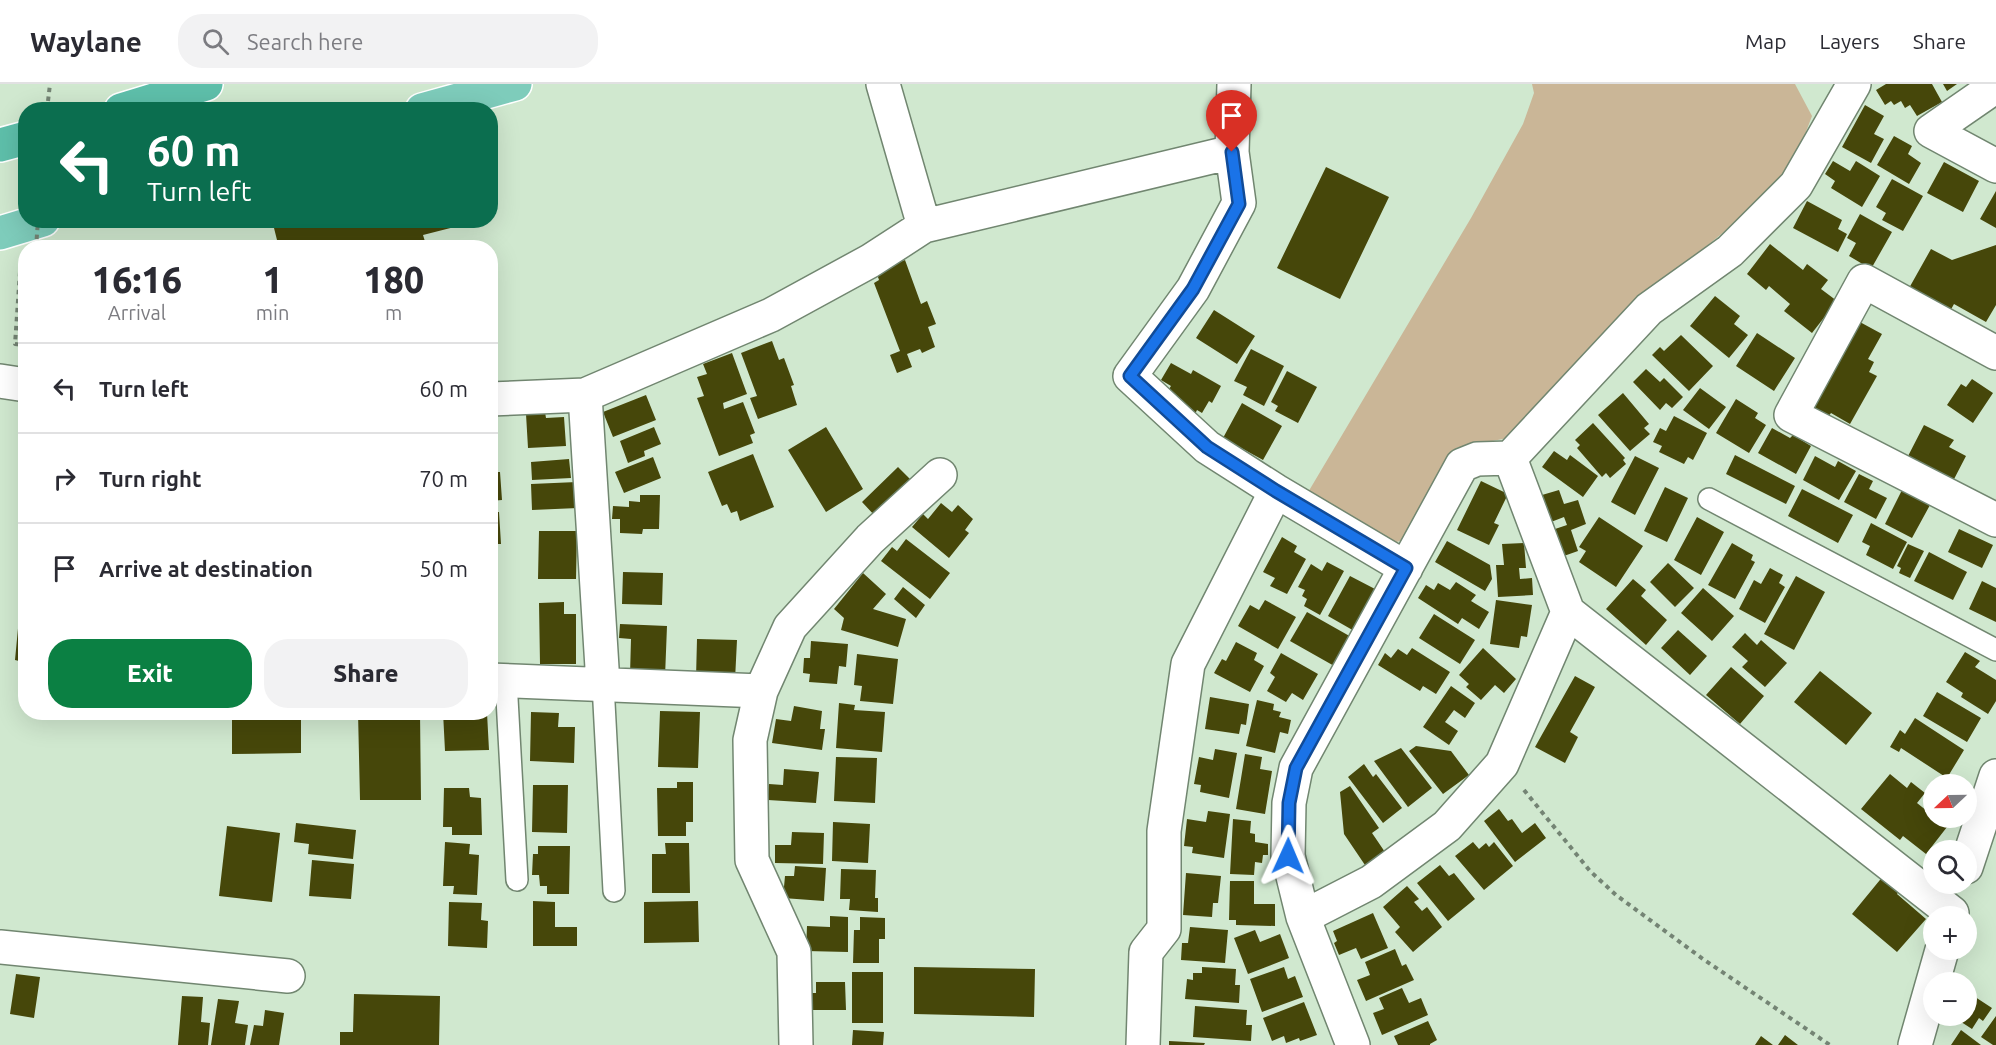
<!DOCTYPE html>
<html lang="en">
<head>
<meta charset="utf-8">
<style>
  body { margin:0; font-family:Ubuntu,sans-serif; background:#f2f2f3; color:#2b2b33; height:100vh; display:flex; flex-direction:column; font-size:22px; white-space:nowrap }
  * { box-sizing:border-box; margin:0 }
  p { font-size:20px; color:#7c7c81 }
  .icon { flex:none; width:33px; height:33px; fill:none; stroke:currentColor; stroke-width:2; stroke-linecap:round; stroke-linejoin:round }
  .map { position:relative; flex:1; overflow:hidden }
  .sheet { position:absolute; left:18px; top:156px; width:480px; height:480px; display:flex; flex-direction:column; background:#fff; border-radius:24px; box-shadow:0 6px 24px #0002 }
  .sheet>* { flex:none }
  .guide { position:absolute; left:18px; top:18px; width:480px; height:126px; border-radius:24px; box-shadow:0 6px 24px #0002; background:#0b6e4f; color:#fff; overflow:hidden }
  .needle { width:39px; rotate:248deg }
  .controls { position:absolute; left:1923px; top:690px; display:grid; gap:12px }
  .controls a { display:grid; place-items:center; width:54px; height:54px; border-radius:50%; background:#fff; box-shadow:0 6px 24px #0002; font-size:30px }
  .pin { position:absolute; display:grid; place-items:center; width:51px; height:51px; color:#fff; margin:-62px -26px; border-radius:50% 50% 50% 0; rotate:-45deg; box-shadow:0 0 6px #0007 }
  .pin .icon { rotate:45deg }
  .me { position:absolute; width:66px; margin:-33px; rotate:1deg; stroke-linejoin:round; filter:drop-shadow(0 0 4px #0008) }
  .turn { display:flex; align-items:center; gap:21px; height:126px; padding:0 30px; font-size:27px }
  .turn .icon { width:78px; height:78px; stroke-width:2.5 }
  .turn b { display:block; font-size:42px; line-height:51px }
  .eta { display:flex; justify-content:space-evenly; align-items:center; height:102px; text-align:center }
  .eta b { font-size:36px; font-weight:800; line-height:42px }
  .action { display:flex; gap:12px; margin-top:auto; padding:12px 30px }
  .action a { flex:1; height:69px; border-radius:24px; background:#0b8043; color:#fff; font-size:24px; font-weight:800; line-height:69px; text-align:center }
  .action a+a { background:#f2f2f3; color:#2b2b33 }
  ul { padding:0; list-style:none }
  li { display:flex; align-items:center; gap:18px; height:90px; padding:0 30px; border-top:2px solid #e1e1e2 }
  li div { flex:1 }
  li b { display:block; font-size:22px }
  li em { font-style:normal }
  header { display:flex; align-items:center; gap:36px; box-sizing:border-box; height:84px; padding:0 30px; background:#fff; border-bottom:2px solid #e1e1e2 }
  header strong { font-size:28px }
  nav { display:flex; gap:33px; margin-inline-start:auto; font-size:21px }
  .search { width:420px; height:54px; background:#f2f2f3; display:flex; align-items:center; gap:15px; box-sizing:border-box; padding:0 21px; border-radius:24px; color:#7c7c81; font-size:22px }
  .map>svg:first-child { display:block }
  .green { fill:#cab697 }
  .building { fill:#46470a }
  .lines { fill:none; stroke-linecap:round; stroke-linejoin:round }
  .service-casing { stroke:#718670; stroke-width:24 }
  .minor-casing { stroke:#718670; stroke-width:36 }
  .trunk-casing { stroke:#fff; stroke-width:36 }
  .motorway-casing { stroke:#fff; stroke-width:36 }
  .path { stroke:#748474; stroke-width:4; stroke-dasharray:4.5 4.5; stroke-linecap:butt }
  .service { stroke:#fff; stroke-width:21 }
  .minor { stroke:#fff; stroke-width:33 }
  .trunk { stroke:#7eccbb; stroke-width:33 }
  .motorway { stroke:#5ebfaa; stroke-width:33 }
  .path-bridge { stroke:#748474; stroke-width:4; stroke-dasharray:4.5 4.5; stroke-linecap:butt }
  .route-casing { stroke:#114b97; stroke-width:15 }
  .route { stroke:#1a73e8; stroke-width:10 }
</style>
</head>
<body>
<header>
<strong>Waylane</strong>
<div class="search"><svg class="icon" aria-label="search" viewBox="0 0 24 24"><circle cx="10" cy="10" r="6"/><path d="M15 15l6 6"/></svg>Search here</div>
<nav><a>Map</a><a>Layers</a><a>Share</a></nav>
</header>
<div class="map">
<svg width="1996" height="961" viewBox="0 0 1996 961">
  <rect width="100%" height="100%" fill="#d0e8cf"/>
  <path class="green" d="M1532 0H1795L1812 32 1796 74 1753 124 1641 216 1508 354 1456 364 1403 456 1387 461 1307 410 1471 134 1523 40 1534 9Z"/>
  <path class="building" d="M1886 0H1932L1942 18 1917 32 1910 21 1905 24 1901 17 1894 21 1891 17 1885 21 1876 6Z
    M1943 0H1957L1947 7Z
    M1865 21 1884 32 1874 50 1884 55 1871 79 1842 63Z
    M1894 52 1912 62 1908 70 1921 79 1909 100 1877 81Z
    M1833 77 1850 87 1856 77 1880 92 1862 123 1831 104 1835 97 1825 90Z
    M1944 78 1979 97 1963 128 1927 109Z
    M1326 83 1389 113 1340 215 1277 184Z
    M1892 95 1923 112 1903 147 1882 136 1886 129 1876 123Z
    M1996 107V144L1980 135Z
    M1807 117 1842 136 1838 145 1847 150 1838 168 1793 144Z
    M1860 130 1892 148 1871 185 1849 172 1856 159 1847 154Z
    M272 136H478V137L423 151 427 164H279Z
    M1770 160 1803 186 1807 180 1828 196 1821 205 1837 217 1812 249 1784 227 1790 220 1769 202 1766 206 1747 190Z
    M1996 161V221L1986 238 1954 220 1949 229 1908 206 1931 165 1952 176Z
    M905 176 921 220 927 217 936 240 928 243 935 263 922 269 920 265 907 270 912 283 897 289 890 271 900 267 874 199 879 196 876 187Z
    M1715 212 1740 232 1734 240 1748 251 1729 274 1690 242Z
    M1214 226 1255 252 1237 280 1196 254Z
    M1858 237 1882 250 1868 275 1874 278 1869 288 1877 292 1850 340 1831 329 1828 333 1811 323Z
    M1757 249 1795 274 1774 307 1736 282Z
    M1681 251 1713 282 1689 307 1652 271 1660 263 1664 267Z
    M772 257 779 276 784 274 794 301 791 302 797 321 758 335 750 314 757 312 741 269Z
    M1251 265 1284 282 1264 322 1243 311 1247 303 1234 297Z
    M732 269 747 310 723 319 724 325 743 318 755 349 750 351 753 359 719 372 697 314 704 312 697 293 707 290 703 280Z
    M1171 279 1191 290 1193 286 1221 302 1212 319 1209 317 1202 329 1197 326 1195 330 1167 308 1171 302 1161 296Z
    M1646 285 1660 298 1664 294 1683 313 1672 324 1666 319 1660 326 1633 298Z
    M1287 287 1317 303 1298 339 1275 327 1278 322 1271 318Z
    M1972 295 1993 309 1973 339 1947 321 1961 300 1966 303Z
    M1700 304 1726 323 1709 345 1683 326Z
    M1623 309 1649 340 1644 344 1650 350 1630 367 1598 331Z
    M646 311 656 336 613 353 603 328Z
    M1736 315 1758 329 1755 334 1766 341 1749 369 1716 349Z
    M1242 319 1282 342 1263 376 1223 354Z
    M545 328 546 334 564 333 566 362 528 364 526 330Z
    M1674 332 1707 349 1693 376 1688 373 1684 380 1659 368 1662 362 1653 358 1660 344 1666 347Z
    M1593 339 1625 374 1623 376 1626 380 1610 394 1606 389 1602 393 1577 364 1580 361 1575 356Z
    M1924 341 1954 356 1949 363 1966 372 1952 399 1906 376Z
    M654 343 661 360 644 367 645 372 628 379 620 357Z
    M826 343 863 405 826 428 788 366Z
    M1772 344 1790 354 1793 351 1811 362 1796 390 1758 369Z
    M1554 367 1567 376 1570 371 1598 392 1583 413 1542 383Z
    M753 370 774 423 740 437 737 427 731 429 727 420 722 422 708 388Z
    M1735 371 1795 402 1786 420 1726 390Z
    M1635 372 1659 384 1635 431 1611 418Z
    M1815 372 1835 383 1838 377 1856 387 1839 416 1803 396Z
    M653 373 661 394 624 409 615 388Z
    M569 375 571 394 532 396 531 378Z
    M898 383 913 398 876 433 862 418Z
    M490 388H500L502 416 490 417Z
    M1859 390 1873 397 1869 405 1887 414 1876 435 1844 418Z
    M1481 397 1508 410 1494 439 1499 441 1489 461 1457 446Z
    M577 398 578 424 532 426 531 400Z
    M1665 403 1688 414 1667 458 1644 447Z
    M1802 405 1853 431 1838 459 1788 432Z
    M1559 406 1564 420 1578 416 1586 440 1571 446 1578 467 1561 473 1552 446 1567 441 1564 433 1551 438 1542 411Z
    M1902 406 1930 421 1912 454 1885 440Z
    M640 411H660L659 445H643L642 450 620 449V435H612L613 422 629 423V417L640 418Z
    M941 419 952 428 958 421 973 435 965 446 969 449 949 474 912 443 923 430 928 435Z
    M490 428H499L501 460H490Z
    M1599 433 1643 462 1616 503 1579 478 1586 467 1579 463Z
    M1697 433 1724 448 1701 491 1674 476Z
    M1871 439 1907 458 1893 485 1866 471 1870 462 1862 458Z
    M1959 445 1993 461 1982 484 1948 468Z
    M539 447H577L576 495H538Z
    M1282 453 1297 462 1294 468 1306 475 1287 510 1270 502 1275 494 1263 488Z
    M906 455 950 489 930 515 881 477 892 463 897 467Z
    M1447 457 1490 481 1492 495 1485 507 1435 478Z
    M1524 459 1526 484H1519L1520 495 1532 494 1533 511 1498 513 1496 481H1504L1502 460Z
    M1732 459 1753 471 1751 476 1755 478 1735 515 1708 501Z
    M1908 460 1924 467 1910 494 1899 489 1901 484 1897 482Z
    M1929 468 1967 488 1953 516 1914 497Z
    M1327 478 1344 487 1320 531 1304 522 1307 515 1302 512 1305 506 1298 503 1311 480 1322 487Z
    M1668 479 1694 504 1675 523 1650 498Z
    M1770 484 1783 491 1779 499 1785 503 1765 539 1739 525 1754 496 1761 500Z
    M623 488 663 489 662 521 622 520Z
    M863 489 886 510 873 525 906 535 898 563 841 546 844 534 834 525Z
    M1350 492 1375 505 1363 526 1367 528 1356 548 1328 532Z
    M1796 492 1825 508 1794 566 1764 550Z
    M1633 495 1646 506 1641 512 1667 536 1646 561 1606 525Z
    M1982 497 1996 504V538L1969 525Z
    M1456 498 1476 511 1471 517 1489 528 1479 545 1462 534 1458 540 1418 514 1426 501 1434 506 1438 499 1450 506Z
    M903 503 925 521 916 534 894 515Z
    M1703 504 1734 532 1712 557 1681 529Z
    M1265 516 1296 533 1278 565 1238 542 1250 521 1259 526Z
    M1496 516 1532 521 1527 553 1521 552 1519 564 1490 560Z
    M490 517H496L498 578 490 579Z
    M564 518V530H576V580H540L539 519Z
    M1307 528 1353 554 1336 583 1290 557Z
    M1434 530 1475 556 1460 580 1419 554Z
    M19 534 26 535V588L22 587 23 578 15 576Z
    M620 540 667 542 665 593 630 591 631 555 619 554Z
    M1678 546 1707 572 1690 591 1661 564Z
    M1745 549 1757 561 1761 556 1787 579 1765 603 1742 583 1748 577 1732 563Z
    M697 555 737 556 735 596 696 594Z
    M811 557 848 560 846 583 839 582 837 600 809 598 810 590 803 589 804 574H810Z
    M1236 558 1257 569 1254 576 1264 582 1250 608 1214 589 1222 575 1226 577Z
    M1412 564 1450 588 1436 610 1423 602 1420 607 1378 581 1385 569 1391 574 1398 565 1407 571Z
    M1483 564 1516 595 1504 609 1495 601 1481 616 1466 603 1469 600 1459 591Z
    M1965 568 1980 577 1975 583 1996 596V617L1988 630 1961 613 1963 609 1946 598Z
    M1281 569 1318 590 1303 616 1292 609 1286 618 1267 607 1275 593 1270 589Z
    M857 570 898 575 893 620 860 617 862 602 854 601Z
    M1731 583 1764 612 1740 640 1706 611Z
    M1820 587 1872 629 1846 661 1794 618Z
    M1575 592 1595 603 1570 648 1578 653 1565 679 1535 663Z
    M1451 602 1475 619 1465 634 1454 626 1445 638 1458 647 1449 661 1423 643Z
    M1937 608 1981 634 1967 658 1923 632Z
    M1210 613 1249 620 1246 641 1241 640 1239 650 1205 645Z
    M1257 616 1274 620 1273 626 1281 628 1279 633 1291 636 1288 650 1280 648 1275 669 1246 662Z
    M839 619 855 621 854 626 885 628 882 668 836 664Z
    M794 622 822 627 820 645H825L822 666 772 659 776 635 791 637Z
    M660 627 700 628 698 684 658 683Z
    M232 628H301V669L232 670Z
    M358 628H420L421 716H360Z
    M443 628 487 629 489 666 445 667Z
    M531 628 559 629 558 643H575L574 679 530 677Z
    M1915 634 1964 666 1947 694 1901 664 1899 668 1890 663 1900 646 1905 650Z
    M1416 662 1451 667 1469 691 1443 710 1409 667Z
    M1401 664 1432 704 1408 723 1374 677Z
    M1215 665 1237 669 1229 714 1200 708 1201 701 1194 700 1199 673 1213 676Z
    M1245 670 1262 673 1260 685 1272 687 1265 730 1236 725Z
    M836 673 877 674 875 719 834 717Z
    M1364 680 1373 693 1376 690 1402 724 1383 739 1348 693Z
    M784 685 819 688 816 719 768 716 769 700 783 701Z
    M1890 690 1907 704 1911 698 1925 709 1917 719 1947 743 1926 770 1903 752 1900 756 1861 725Z
    M677 698H693V738H686V752H658L657 704H677Z
    M533 701H568L567 749 532 748Z
    M1350 702 1379 744 1372 749 1387 771 1367 784 1344 750 1340 708Z
    M444 704H469L470 713 481 714 482 751H452V743H443Z
    M1499 725 1508 737 1512 735 1522 749 1535 739 1546 754 1515 778 1484 737Z
    M1208 727 1230 730 1224 774 1192 769 1193 763 1184 762 1187 735 1206 738Z
    M1233 735 1251 737 1250 749 1255 750V758L1268 760V771H1263L1262 779 1255 778 1254 791 1230 790Z
    M833 738 870 740 868 779 832 777Z
    M296 739 356 746 353 775 308 770 309 760 294 758Z
    M227 742 280 749 272 818 219 812Z
    M792 748 824 749 823 780 775 779V761H791Z
    M445 758 470 760 469 770 479 771 477 811 453 810 454 802H443Z
    M1473 758 1479 765 1486 759 1489 763 1494 758 1513 782 1484 806 1455 772Z
    M665 759H689L690 809H652V770H666Z
    M538 762H570L569 810H547V802H540L539 791H532L533 770H538Z
    M312 776 354 780 351 815 309 812Z
    M1440 781 1449 792 1454 789 1475 815 1448 837 1417 799Z
    M795 782 826 784 824 817 783 814 785 792H794Z
    M841 785 876 786 875 814H878V828L849 826 850 815H840Z
    M1186 789 1221 792 1218 819H1213L1212 833 1183 831Z
    M1884 791 1901 805 1897 810 1926 835 1897 868 1852 830Z
    M1230 797H1254V820H1275V842L1236 841V836H1229Z
    M1407 802 1419 815 1414 818 1422 827 1427 823 1442 843 1413 868 1395 848 1400 843 1383 823Z
    M533 817 555 818V843H577V862H533Z
    M698 817 699 858 644 859V818Z
    M449 818 482 819 481 836 488 837 487 864 448 862Z
    M1373 829 1388 864 1361 875 1356 864 1339 871 1334 859 1337 857 1333 847Z
    M830 832 848 833V868L806 867 807 842 830 843Z
    M860 833 885 834V855H879V879H853L854 846H860Z
    M1190 843 1228 846 1225 879 1181 876 1182 859H1188Z
    M1255 846 1260 858 1280 850 1289 874 1248 890 1234 854Z
    M1395 865 1402 882 1406 880 1414 896 1366 917 1357 896 1370 891 1365 878Z
    M914 883 1035 885 1034 933 914 930Z
    M1202 883 1236 885 1235 901H1240L1239 919 1185 915 1187 895 1193 896V889H1202Z
    M1284 883 1288 895 1295 892 1303 913 1262 928 1250 895Z
    M852 888H883V939H852Z
    M16 890 40 893 34 934 10 930Z
    M816 898H845L846 926H809V909H816Z
    M1402 904 1409 919 1421 914 1428 931 1382 951 1373 929 1384 925 1379 914Z
    M1966 907 1992 924 1983 937 1979 934 1972 945 1952 932H1966Z
    M354 910 440 912 439 961H340V948H353Z
    M182 912 203 913 201 938 210 939 208 961H178Z
    M218 915 239 917 235 939 248 941 245 961H211Z
    M1304 918 1317 951 1300 957 1299 954 1286 959 1284 952 1272 957 1263 934Z
    M1195 922 1247 926 1246 941H1252L1251 957 1193 953Z
    M265 926 284 929 279 961H250L254 941 263 942Z
    M1996 932V961H1993L1981 953Z
    M1428 937 1437 956 1430 960V961H1398L1394 952Z
    M853 946 884 948 883 961H852Z
    M1961 946 1981 961H1951Z
    M1785 951 1798 961H1778Z
    M1761 952 1773 961H1755Z
    M1169 957 1205 959 1204 961H1169Z"/>
  <g class="lines">
    <g class="service-casing">
      <path id="service" d="M1709 415 1996 566
        M506 596 517 796
        M603 600 614 807"/>
    </g>
    <g class="minor-casing">
      <path id="minor" d="M1854 0 1796 101 1730 167 1649 225 1510 374 1568 528 1952 829
        M1996 2 1931 47 1996 82
        M1232 68 1239 119 1193 205 1130 292 1207 363 1276 407 1406 484
        M924 142 1232 68 1234 0
        M1996 269 1864 197 1791 331 1996 436
        M0 297 26 301
        M585 311 603 600
        M490 315 585 311 771 231 870 177 924 142 883 0
        M490 596 761 607
        M1966 783 1996 692
        M1303 833 1371 798 1447 742 1502 680 1568 528
        M0 863 288 892
        M796 961 794 868 752 776 750 656 761 607 790 543 870 455 940 391
        M1143 961 1146 868 1164 845V747L1188 580 1276 407
        M1353 961 1303 833 1288 772 1289 719 1296 684 1462 381 1477 375 1510 374
        M1915 961 1942 866"/>
    </g>
    <g class="trunk-casing">
      <path id="trunk" d="M422 26 515 0
        M0 149 43 136"/>
    </g>
    <g class="motorway-casing">
      <path id="motorway" d="M121 26 206 0
        M0 61 26 54"/>
    </g>
    <path class="path" d="M47 26 50 0
      M20 188 15 260 26 261
      M1524 706 1590 787 1616 811 1703 875 1830 961"/>
    <use href="#service" class="service"/>
    <use href="#minor" class="minor"/>
    <use href="#trunk" class="trunk"/>
    <use href="#motorway" class="motorway"/>
    <path class="path-bridge" d="M36 164 38 136"/>
  </g>
  <g class="lines">
    <g class="route-casing">
      <path id="route" d="M1232 68 1239 120 1193 205 1130 292 1207 363 1276 407 1406 484 1296 684 1289 719 1288 772"/>
    </g>
    <use href="#route" class="route"/>
  </g>
</svg>
<div class="controls">
<a><svg class="needle" viewBox="-14 -14 28 28"><path d="M0-13l5 13h-10z" fill="#e53935"/><path d="M0 13l5-13h-10z" fill="#7c7c81"/></svg></a>
<a><svg class="icon" aria-label="search" viewBox="0 0 24 24"><circle cx="10" cy="10" r="6"/><path d="M15 15l6 6"/></svg></a>
<a>+</a>
<a>−</a>
</div>
<div class="pin" style="left:1232px;top:68px;background:#d93025"><svg class="icon" aria-label="arrive" viewBox="0 0 24 24"><path d="M6 21V4h12l-3 4 3 4H6"/></svg></div>
<svg class="me" style="left:1288px;top:772px" viewBox="-20 -20 40 40"><path d="M0-17L14 15 0 8-14 15z" fill="#1a73e8" stroke="#fff" stroke-width="4"/></svg>
<div class="guide">
<div class="turn"><svg class="icon" aria-label="left" viewBox="0 0 24 24"><path d="M17 20v-9H6M10 6l-5 5 5 5"/></svg><div><b>60 m</b>Turn left</div></div>
</div>
<section class="sheet">
<div class="eta">
<div><b>16:16</b><p>Arrival</p></div>
<div><b>1</b><p>min</p></div>
<div><b>180</b><p>m</p></div>
</div>
<ul>
<li><svg class="icon" aria-label="left" viewBox="0 0 24 24"><path d="M17 20v-9H6M10 6l-5 5 5 5"/></svg><div><b>Turn left</b></div><em>60 m</em></li>
<li><svg class="icon" aria-label="right" viewBox="0 0 24 24"><path d="M7 20v-9h11M14 6l5 5-5 5"/></svg><div><b>Turn right</b></div><em>70 m</em></li>
<li><svg class="icon" aria-label="arrive" viewBox="0 0 24 24"><path d="M6 21V4h12l-3 4 3 4H6"/></svg><div><b>Arrive at destination</b></div><em>50 m</em></li>
</ul>
<div class="action"><a>Exit</a><a>Share</a></div>
</section>
</div>
</body>
</html>
